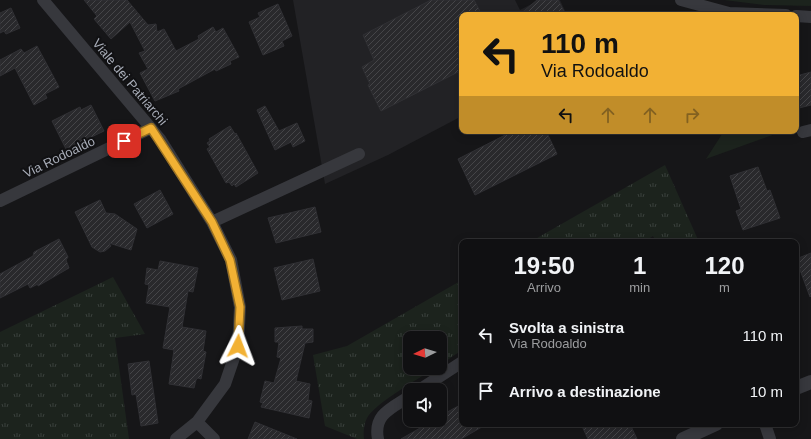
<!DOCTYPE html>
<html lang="it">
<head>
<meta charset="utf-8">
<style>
  body { margin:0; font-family:Helvetica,sans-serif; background:#19191b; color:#f1f3f6; height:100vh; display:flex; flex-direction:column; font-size:15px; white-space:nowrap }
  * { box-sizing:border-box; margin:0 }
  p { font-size:13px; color:#9c9d9f }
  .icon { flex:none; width:22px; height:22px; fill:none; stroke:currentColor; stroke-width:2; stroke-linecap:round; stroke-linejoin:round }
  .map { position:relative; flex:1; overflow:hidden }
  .sheet { position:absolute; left:459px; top:239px; width:340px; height:188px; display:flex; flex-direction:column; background:#101012; border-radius:8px; box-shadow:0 2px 10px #0003,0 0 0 1px #303032 }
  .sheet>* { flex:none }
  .banner { position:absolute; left:459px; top:12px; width:340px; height:122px; border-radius:8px; box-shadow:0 2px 10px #0003,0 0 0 1px #303032; background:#f2b134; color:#111; overflow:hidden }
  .needle { width:26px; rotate:265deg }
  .buttons { position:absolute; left:403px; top:331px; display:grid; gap:8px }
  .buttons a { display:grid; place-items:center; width:44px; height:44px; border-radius:8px; background:#101012; box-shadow:0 2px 10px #0003,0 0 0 1px #303032; font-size:20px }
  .pin { position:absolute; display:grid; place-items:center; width:34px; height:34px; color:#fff; margin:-17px; border-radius:8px; box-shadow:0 2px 6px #0006 }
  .me { position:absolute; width:44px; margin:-22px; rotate:3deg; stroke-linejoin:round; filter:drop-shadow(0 0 3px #0008) }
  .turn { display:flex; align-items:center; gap:14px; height:84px; padding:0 16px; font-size:18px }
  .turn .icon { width:52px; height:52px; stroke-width:2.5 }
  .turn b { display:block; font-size:28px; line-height:34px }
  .lanes { display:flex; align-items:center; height:38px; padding:0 16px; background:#0003; justify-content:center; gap:20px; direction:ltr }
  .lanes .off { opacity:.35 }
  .eta { display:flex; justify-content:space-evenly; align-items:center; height:68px; text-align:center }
  .eta b { font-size:24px; font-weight:700; line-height:28px }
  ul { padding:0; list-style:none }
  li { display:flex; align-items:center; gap:12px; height:56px; padding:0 16px }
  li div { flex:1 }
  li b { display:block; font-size:15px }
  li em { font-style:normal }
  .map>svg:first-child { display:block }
  .built { fill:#222225 }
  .grass { fill:url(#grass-tufts) }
  .green { fill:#1c231d }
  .building { fill:url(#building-hatch); stroke:#303034 }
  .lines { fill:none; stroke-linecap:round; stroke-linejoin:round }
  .minor { stroke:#37383d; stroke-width:12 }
  .tertiary { stroke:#37383d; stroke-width:14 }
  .route-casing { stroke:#9d7322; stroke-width:10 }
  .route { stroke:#f2b134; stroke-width:7 }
  .labels { text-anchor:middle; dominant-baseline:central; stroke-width:4; stroke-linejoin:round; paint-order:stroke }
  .street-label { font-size:13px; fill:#a8adb8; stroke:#111113 }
</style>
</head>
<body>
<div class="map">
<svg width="811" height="439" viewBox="0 0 811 439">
  <defs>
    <pattern id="grass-tufts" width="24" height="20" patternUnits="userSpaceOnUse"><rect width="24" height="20" fill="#1c231d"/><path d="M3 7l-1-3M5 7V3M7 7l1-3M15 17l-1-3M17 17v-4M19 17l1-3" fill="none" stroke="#3a403c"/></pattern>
    <pattern id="building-hatch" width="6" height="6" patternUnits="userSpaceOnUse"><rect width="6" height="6" fill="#29292c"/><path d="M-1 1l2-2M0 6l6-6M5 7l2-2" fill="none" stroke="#454548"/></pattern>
  </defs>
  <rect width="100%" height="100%" fill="#161618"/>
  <path class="built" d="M293 0H515L520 10 539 0H560L567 15H462V116L388 155 325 184Z"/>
  <path class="grass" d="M665 165 699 242H656L653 236 644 242H530Z
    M113 277 145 334 115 338 129 439H0V332Z
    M462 280V350L440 365V338H410V368H435C420 378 375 403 367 418 364 424 363 432 364 439H357L325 426 313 355 347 346Z"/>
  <path class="green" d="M724 0H811V6L764 5Z
    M724 131H781V132L706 159Z"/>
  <path class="building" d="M84 0H127L148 25 156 24 157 32 164 29 176 51 199 39 198 36 213 27 216 32 223 28 239 57 230 61 231 64 216 71 215 69 178 89 179 91 155 101 140 73 148 69 139 53 145 51 130 22 111 39 94 19 97 16Z
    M431 0H474L482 15H462V70L381 111 368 85 370 84 362 67 374 60 363 35Z
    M537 0H558L566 15H519Z
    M278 4 292 36 282 41 284 46 263 55 249 22 260 17 258 13Z
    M11 8 20 28 6 34 4 31 0 33V13Z
    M37 46 59 87 45 94 47 98 34 105 15 68 0 76V60L21 49 24 53Z
    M811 72V105L799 108 796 95V76Z
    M91 105 104 131 66 149 52 121 80 107 81 110Z
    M265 106 279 131 297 123 305 141 293 147 291 142 275 150 257 110Z
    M230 126 235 134 236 133 258 173 236 187 234 184 232 186 229 182 226 183 207 149 210 147 207 143 210 141 209 139Z
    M513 131H546L557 154 475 195 458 159Z
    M758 167 767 191 770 190 780 218 743 230 736 211 741 209 730 176Z
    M160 190 173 214 147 228 134 204Z
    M100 200 106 213 115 214 137 229 131 250 109 243 111 246 105 251 100 252 92 247 75 212Z
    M315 207 321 232 276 243 268 218Z
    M59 239 68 257 66 260 69 268 38 286V284L30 288 28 284 0 298V274L33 256 34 252Z
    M811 253V296L810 297 796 259Z
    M313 259 320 291 282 300 274 268Z
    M160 261 198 268 193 292 188 291 182 327 206 331 203 351 206 352 201 379 198 378 196 380 194 388 169 384 174 350 163 348 170 307 146 303 149 285 145 284 147 268 158 270Z
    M302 326V329H313V342L305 343 296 381 310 384 308 400 312 401 309 418 261 407 263 403 260 402 265 381 274 383 281 358 277 357 279 342H275V328Z
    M149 361 158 423 141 426 136 394 132 395 128 364Z
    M462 404V424H487L461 439H401L434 420H440V416Z
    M255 422 297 439H248Z
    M581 424H630L637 439H588Z"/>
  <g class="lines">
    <path class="minor" d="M43 0 160 139 212 222 231 260 240 307 238 346 225 384 197 422 176 439
      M681 0 729 13 786 15
      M796 16 811 17
      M803 132 811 130
      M0 201 151 128
      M212 222 359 154
      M419 390 462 362
      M197 422 214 439
      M765 424 770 439
      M378 439C373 414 392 408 410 396"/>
    <path class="tertiary" d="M796 388 811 382
      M683 439 716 424"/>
  </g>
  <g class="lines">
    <g class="route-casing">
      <path id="route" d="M124 141 151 128 212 222 230 260 240 307 238 346"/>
    </g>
    <use href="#route" class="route"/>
  </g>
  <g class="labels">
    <g class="street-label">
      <text transform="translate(130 82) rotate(50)">Viale dei Patriarchi</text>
      <text transform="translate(59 157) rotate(-26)">Via Rodoaldo</text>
    </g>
  </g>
</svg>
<div class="buttons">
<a><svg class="needle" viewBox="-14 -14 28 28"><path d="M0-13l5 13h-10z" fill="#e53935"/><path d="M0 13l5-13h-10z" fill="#9c9d9f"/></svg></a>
<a><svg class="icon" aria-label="sound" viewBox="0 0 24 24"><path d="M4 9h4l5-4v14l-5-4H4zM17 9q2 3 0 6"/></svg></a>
</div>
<div class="pin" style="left:124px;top:141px;background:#d93025"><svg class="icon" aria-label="arrive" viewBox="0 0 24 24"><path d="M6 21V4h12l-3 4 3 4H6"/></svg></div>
<svg class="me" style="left:238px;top:346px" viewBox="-20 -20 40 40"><path d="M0-17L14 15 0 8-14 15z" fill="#f2b134" stroke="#fff" stroke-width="4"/></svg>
<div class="banner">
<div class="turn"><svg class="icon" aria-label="left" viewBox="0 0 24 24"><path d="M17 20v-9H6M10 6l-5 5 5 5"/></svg><div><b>110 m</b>Via Rodoaldo</div></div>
<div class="lanes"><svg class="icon" aria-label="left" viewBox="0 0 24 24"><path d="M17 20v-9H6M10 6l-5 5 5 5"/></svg><svg class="icon off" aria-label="ahead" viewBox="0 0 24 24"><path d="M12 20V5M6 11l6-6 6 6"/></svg><svg class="icon off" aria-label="ahead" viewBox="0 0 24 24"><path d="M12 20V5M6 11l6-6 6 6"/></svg><svg class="icon off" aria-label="right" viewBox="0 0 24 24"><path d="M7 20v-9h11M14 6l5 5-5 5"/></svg></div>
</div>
<section class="sheet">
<div class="eta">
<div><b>19:50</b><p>Arrivo</p></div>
<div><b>1</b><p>min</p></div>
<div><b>120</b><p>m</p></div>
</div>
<ul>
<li><svg class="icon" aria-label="left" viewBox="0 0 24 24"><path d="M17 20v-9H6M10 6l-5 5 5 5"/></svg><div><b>Svolta a sinistra</b><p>Via Rodoaldo</p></div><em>110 m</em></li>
<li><svg class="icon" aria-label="arrive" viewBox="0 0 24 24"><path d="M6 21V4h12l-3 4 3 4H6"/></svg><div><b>Arrivo a destinazione</b></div><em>10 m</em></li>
</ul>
</section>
</div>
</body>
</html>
